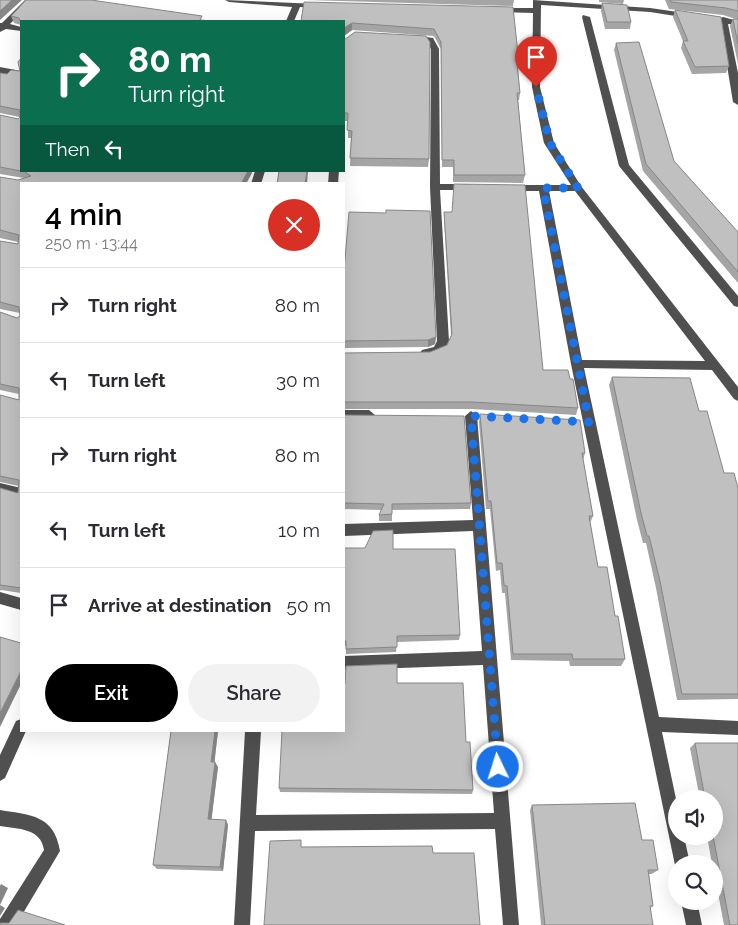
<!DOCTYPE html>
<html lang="en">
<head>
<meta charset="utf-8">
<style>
  body { margin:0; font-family:Raleway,sans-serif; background:#f2f2f3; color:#2b2b33; height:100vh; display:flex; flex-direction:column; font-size:19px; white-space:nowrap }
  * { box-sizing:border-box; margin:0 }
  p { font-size:16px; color:#7c7c81 }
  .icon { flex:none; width:28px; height:28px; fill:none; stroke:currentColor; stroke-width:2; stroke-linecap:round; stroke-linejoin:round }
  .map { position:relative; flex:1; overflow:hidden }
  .sheet { position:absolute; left:20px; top:182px; width:325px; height:550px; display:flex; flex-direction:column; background:#fff; border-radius:0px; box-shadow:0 5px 20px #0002 }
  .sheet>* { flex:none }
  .banner { position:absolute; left:20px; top:20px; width:325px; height:152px; border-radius:0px; box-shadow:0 5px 20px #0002; background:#0b6e4f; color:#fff; overflow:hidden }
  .controls { position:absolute; left:668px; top:790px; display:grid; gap:10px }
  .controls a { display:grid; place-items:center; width:55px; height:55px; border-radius:50%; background:#fff; box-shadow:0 5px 20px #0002; font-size:25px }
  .pin { position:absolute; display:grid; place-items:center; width:42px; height:42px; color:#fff; margin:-51px -21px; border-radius:50% 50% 50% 0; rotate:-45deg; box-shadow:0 0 5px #0007 }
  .pin .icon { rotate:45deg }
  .me { position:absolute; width:55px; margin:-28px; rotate:356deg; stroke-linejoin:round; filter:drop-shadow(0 0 4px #0008) }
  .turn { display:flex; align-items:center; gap:18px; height:105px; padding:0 25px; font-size:22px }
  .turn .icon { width:65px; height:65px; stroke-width:2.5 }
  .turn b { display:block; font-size:35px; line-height:42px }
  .then { display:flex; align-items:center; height:48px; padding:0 25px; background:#0003; gap:10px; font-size:19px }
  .round { display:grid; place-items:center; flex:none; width:52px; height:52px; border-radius:26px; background:#f2f2f3 }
  .head { display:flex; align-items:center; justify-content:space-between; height:85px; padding:0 25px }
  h1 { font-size:30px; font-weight:600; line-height:38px; color:#000 }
  .button { display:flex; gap:10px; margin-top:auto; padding:10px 25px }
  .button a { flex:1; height:58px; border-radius:30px; background:#000; color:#fff; font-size:20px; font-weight:600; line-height:58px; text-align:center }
  .button a+a { background:#f2f2f3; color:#2b2b33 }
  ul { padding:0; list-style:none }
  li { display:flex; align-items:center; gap:15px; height:75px; padding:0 25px; border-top:1px solid #e1e1e2 }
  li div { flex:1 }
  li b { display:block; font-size:19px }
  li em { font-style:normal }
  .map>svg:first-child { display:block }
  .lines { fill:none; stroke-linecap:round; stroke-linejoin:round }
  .minor { fill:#505050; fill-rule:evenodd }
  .wall { fill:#a5a5a5 }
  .shaded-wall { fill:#868686 }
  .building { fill:#c0c0c0; stroke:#868686 }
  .route { stroke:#1a73e8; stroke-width:9; stroke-dasharray:0 16.2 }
</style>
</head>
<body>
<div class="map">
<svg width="738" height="925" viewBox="0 0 738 925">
  <rect width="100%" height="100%" fill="#fff"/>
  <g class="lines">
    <path class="minor" d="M25 0H33L10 24 21 27V31L6 29 0 32V23H2Z
      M225 0 318 4 322 6 318 8 300 7 294 21H286L292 7 229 2Z
      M533 0 650 8 720 18 723 17 738 21V25L728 24 738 73V105L733 102 720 23 650 12 541 5 540 87 554 143 581 186 738 387V401L734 399 712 370 584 368 659 717 738 721V735L662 732 676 799V836H684L690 864H676V870L571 364 539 191H510L505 188 510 185H571L544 143 532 87 533 13 498 12 494 10 498 8H533ZM549 191H575L705 361 582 360Z
      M583 15 590 17 629 165 738 296V307L734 306 619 166 582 17Z
      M413 35 433 38 439 49 440 184H470L475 187 470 190H440L449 341C447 353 434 359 422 356L420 353 422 350 434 347 437 341 430 187 431 49 427 42 410 40V36Z
      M0 67 21 71V77L0 73Z
      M255 171H265L261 184H251Z
      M329 171H339L338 184H328Z
      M344 410H369L375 415 369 420H344Z
      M471 411 477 416 519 925H503L495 829 255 831 250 925H234L245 731H261L256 815 494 813 483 665 344 670V656L482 651 473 531 344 536V524L473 520 465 416Z
      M0 483 21 488V498L0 493Z
      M0 592 21 598V610L0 604Z
      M21 719V731H26L5 778 0 781V755L16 721Z
      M0 810C31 815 54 815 60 851L16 925H0V919L44 850C41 828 18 829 0 826Z
      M681 901H697L702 925H686Z"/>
  </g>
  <path class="wall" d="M306 0H514L513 6Z
    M599 0H624L623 4 599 2Z
    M665 0H738V64L730 26 733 19H736L723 15 669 9Z
    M602 3 631 22 630 29H605L601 11Z
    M513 7 519 63 518 70 520 93 519 100H518L525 175 523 183 453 182V167H442L441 49 434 36 352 30 344 36V21Z
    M675 10 729 66 726 73 692 74 681 48 683 41 673 17Z
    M11 16 203 20 21 21V25L14 23Z
    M344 40 429 159 428 167 350 166 351 138H348V121H344Z
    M616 43 674 161 738 232V283L643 171 614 50Z
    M21 58V171L252 173 21 184V593L1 590 0 591V488L18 493 19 486 0 482V395L19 400V394L0 390V312L17 318 20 316V313L0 309V241L18 244V242L0 238V177L18 180 24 178 0 174V115L18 119 20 117 0 113V114V73L7 74 20 71Z
    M444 212 543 370 570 379 578 408 576 415 471 409H344V353L430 352 447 345 451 336 444 219Z
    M344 271 436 337 435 344 428 347 344 348V349Z
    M612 377 699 411 724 473 738 488V699L677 700 656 588 646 543H643L637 520 609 385Z
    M480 414 585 453 583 460 593 516 590 523 598 567 615 616 625 659 621 666H570L569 661 511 660 505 593H502L500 570 496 571 490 509H486L479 423Z
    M344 415 471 503 470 509 392 510V521H379V515L381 510 344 509Z
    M344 548 393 549 460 635 459 640 397 642 396 652 346 654V646H344Z
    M397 683 473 790 472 794 280 792 279 788Z
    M171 731H218L214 762 218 767 211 820H226L228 825 223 871 157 869 153 865Z
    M695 743H738V925H724L714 872V864H712L707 836H714V799H700L690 748Z
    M532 805 642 840 658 870 652 874H649L653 906 650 908 653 925H541L530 810Z"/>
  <path class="shaded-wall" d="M12 0H22L0 20V11Z
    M352 23V30L344 36V28Z
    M248 171H252V173L246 184H241Z
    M307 171H308L307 184H305Z
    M436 337 435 344 428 347V340Z
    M21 671V684L0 727V713Z
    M215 731H218L214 767 211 762Z
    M215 762 218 767 211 824 208 819Z
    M226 820 228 825 223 871 220 867Z
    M1 884 8 888 0 905 5 908 0 916V886Z"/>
  <path class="building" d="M0 0H12L0 11Z
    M26 0H91L202 16 200 20 211 21H20L19 18 11 16Z
    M670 0H738V11L726 8 671 2Z
    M304 2 513 7 519 63H517L520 93H517L525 175H454V160H442L441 42 434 29 352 23 344 28V21H301Z
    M602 3 627 5 631 22H607Z
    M675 10 721 17 729 66 695 67 683 41H688Z
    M733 19H738V44Z
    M355 32 426 36 430 42 429 159 350 158 352 131 347 130 348 113H344V40Z
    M639 42 674 161 738 232V272L646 164 616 43Z
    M21 58V171L0 167V115L18 119 20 117V110L0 106V73L7 74 11 70 20 71 18 62Z
    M23 171H248L241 184H21V588L0 585V488L18 493 19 480 0 476V395L19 400V388L0 384V312L17 318 20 316 19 307 0 302V241L18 244 19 235 0 230V177L18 180 31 176 25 172Z
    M279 171H307L305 184H277Z
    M454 184 525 185 543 370H568L570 379H573L578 408 472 402H344V353L430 352 447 345 452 334 444 212H452Z
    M386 210 430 211 436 337 428 340 344 341V271L349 212 386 213Z
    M612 377 690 378 699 411H707L724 473H734L738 488V694H682L660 581 649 536H647L641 513Z
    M480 414 580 420 585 453H582L593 516H589L598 567H607L615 616H618L625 659H573L572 654H513L507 586 504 585 502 563H497L491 501H488Z
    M344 415 464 416 471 503 392 504V514L379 515 384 504 344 503Z
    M393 530V549H455L460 635 397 636V647L346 649V641H344V548H365L373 531Z
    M0 637 21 643V671L0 713Z
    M397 664V683H463L466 742H470L473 790 279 788 282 731H344V684H345L346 666Z
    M171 731H215L211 762H215L208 819 226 820 220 867 153 865Z
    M695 743H738V925H730L713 836H714V799H705Z
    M635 803 642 840H653L658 870H648L653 906H650L653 925H545L532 805Z
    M301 840V847L432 846 433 853H474L480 925H264L270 841Z
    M18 910 65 925H0V923H9Z"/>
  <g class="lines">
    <path class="route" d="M498 767 471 416 589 422 543 188H578L550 143 536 87"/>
  </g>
</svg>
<div class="controls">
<a><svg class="icon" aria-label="sound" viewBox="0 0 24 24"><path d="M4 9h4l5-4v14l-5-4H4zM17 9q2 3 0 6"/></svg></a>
<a><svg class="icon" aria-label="search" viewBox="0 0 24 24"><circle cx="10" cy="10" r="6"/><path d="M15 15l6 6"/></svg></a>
</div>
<div class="pin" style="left:536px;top:87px;background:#d93025"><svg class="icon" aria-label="arrive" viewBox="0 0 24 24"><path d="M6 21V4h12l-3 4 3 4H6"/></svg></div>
<svg class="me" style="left:498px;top:767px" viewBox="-20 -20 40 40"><circle r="17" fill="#1a73e8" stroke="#fff" stroke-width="3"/><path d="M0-11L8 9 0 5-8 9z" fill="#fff"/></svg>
<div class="banner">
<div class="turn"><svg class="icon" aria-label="right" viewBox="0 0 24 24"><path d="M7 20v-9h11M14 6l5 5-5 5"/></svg><div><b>80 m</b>Turn right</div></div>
<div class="then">Then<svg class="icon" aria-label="left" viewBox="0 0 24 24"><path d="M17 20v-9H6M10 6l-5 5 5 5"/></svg></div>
</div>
<section class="sheet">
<div class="head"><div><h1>4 min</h1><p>250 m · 13:44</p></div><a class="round" style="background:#d93025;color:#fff"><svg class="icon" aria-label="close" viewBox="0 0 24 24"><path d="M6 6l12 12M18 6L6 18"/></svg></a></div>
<ul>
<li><svg class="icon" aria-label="right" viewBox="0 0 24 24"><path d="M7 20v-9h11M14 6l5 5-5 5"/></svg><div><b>Turn right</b></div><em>80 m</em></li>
<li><svg class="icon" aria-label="left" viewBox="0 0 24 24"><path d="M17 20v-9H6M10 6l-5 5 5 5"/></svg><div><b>Turn left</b></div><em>30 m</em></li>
<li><svg class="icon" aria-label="right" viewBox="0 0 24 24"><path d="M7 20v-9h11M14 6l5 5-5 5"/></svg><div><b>Turn right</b></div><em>80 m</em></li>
<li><svg class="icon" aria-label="left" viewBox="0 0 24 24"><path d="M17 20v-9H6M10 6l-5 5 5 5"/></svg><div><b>Turn left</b></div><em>10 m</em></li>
<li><svg class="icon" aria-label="arrive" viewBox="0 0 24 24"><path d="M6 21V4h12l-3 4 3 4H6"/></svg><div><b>Arrive at destination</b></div><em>50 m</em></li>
</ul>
<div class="button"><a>Exit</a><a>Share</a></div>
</section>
</div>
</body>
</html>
